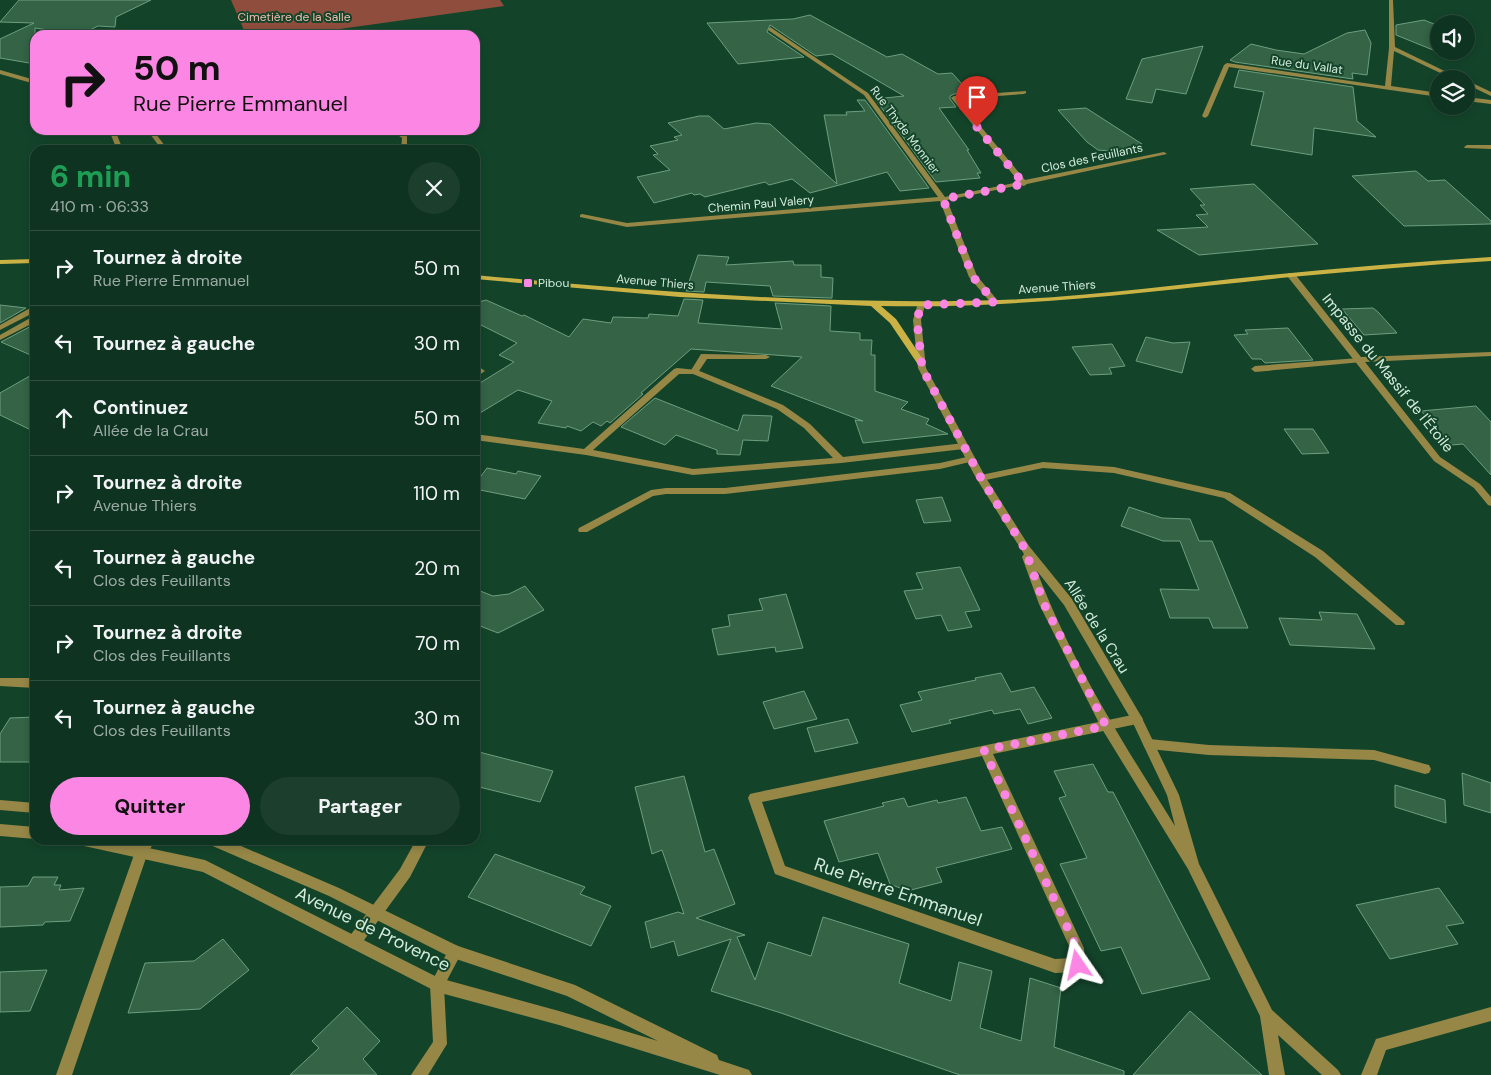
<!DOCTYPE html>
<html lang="fr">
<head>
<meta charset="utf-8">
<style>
  body { margin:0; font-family:"DM Sans",sans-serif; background:#1c3f2d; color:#f1f3f6; height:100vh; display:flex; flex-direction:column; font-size:19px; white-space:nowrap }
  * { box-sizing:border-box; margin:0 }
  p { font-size:16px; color:#9baaa5 }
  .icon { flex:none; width:28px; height:28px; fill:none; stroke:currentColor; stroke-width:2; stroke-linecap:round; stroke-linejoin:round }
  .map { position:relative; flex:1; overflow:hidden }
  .sheet { position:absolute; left:30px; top:145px; width:450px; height:700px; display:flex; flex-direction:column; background:#0e3320; border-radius:15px; box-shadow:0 2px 8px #0003,0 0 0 1px #2e4e3e }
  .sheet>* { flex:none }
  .banner { position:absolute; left:30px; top:30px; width:450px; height:105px; border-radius:15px; box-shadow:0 2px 8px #0003,0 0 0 1px #2e4e3e; background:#fc86e3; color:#111; overflow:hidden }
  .tools { position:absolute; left:1430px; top:15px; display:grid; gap:10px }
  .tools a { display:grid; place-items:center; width:45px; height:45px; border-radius:50%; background:#0e3320; box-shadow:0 2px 8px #0003,0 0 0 1px #2e4e3e; font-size:25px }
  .pin { position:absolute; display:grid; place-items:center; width:42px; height:42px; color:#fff; margin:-51px -21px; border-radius:50% 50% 50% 0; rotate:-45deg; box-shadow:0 0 5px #0007 }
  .pin .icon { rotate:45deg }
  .me { position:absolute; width:55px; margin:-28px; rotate:349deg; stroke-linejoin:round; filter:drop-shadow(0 0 4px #0008) }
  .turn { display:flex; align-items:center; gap:18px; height:105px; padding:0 20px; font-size:22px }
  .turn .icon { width:65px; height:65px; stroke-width:2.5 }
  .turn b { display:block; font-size:35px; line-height:42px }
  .round { display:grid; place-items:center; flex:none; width:52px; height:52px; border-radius:26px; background:#1c3f2d }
  .head { display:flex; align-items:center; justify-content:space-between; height:85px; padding:0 20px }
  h1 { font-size:30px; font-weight:700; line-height:38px; color:#1e9e55 }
  .primary-button { display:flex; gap:10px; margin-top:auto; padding:10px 20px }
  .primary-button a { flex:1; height:58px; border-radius:30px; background:#fc86e3; color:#111; font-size:20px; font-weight:700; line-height:58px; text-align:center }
  .primary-button a+a { background:#1c3f2d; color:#f1f3f6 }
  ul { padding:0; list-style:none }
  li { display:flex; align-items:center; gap:15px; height:75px; padding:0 20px; border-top:1px solid #2e4e3e }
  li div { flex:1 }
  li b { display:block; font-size:19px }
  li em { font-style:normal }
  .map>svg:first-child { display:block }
  .green { fill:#8f4e3d }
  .building { fill:#346346; stroke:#6e9e7f }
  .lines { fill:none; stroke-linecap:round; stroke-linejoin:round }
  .service { fill:#968747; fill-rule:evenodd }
  .minor { fill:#968747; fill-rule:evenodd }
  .tertiary { fill:#968747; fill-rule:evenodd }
  .secondary { fill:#cbb245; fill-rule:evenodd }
  .route { stroke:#fc86e3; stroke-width:9; stroke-dasharray:0 16.2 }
  .poi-dot { fill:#fc86e3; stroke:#13442a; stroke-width:2 }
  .labels { text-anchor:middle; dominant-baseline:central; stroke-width:4; stroke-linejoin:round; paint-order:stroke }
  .far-park-label { font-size:12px; fill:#f0bbad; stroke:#13442a }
  .far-street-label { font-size:12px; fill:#d3ecdb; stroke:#13442a }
  .far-poi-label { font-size:12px; fill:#d3ecdb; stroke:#13442a; text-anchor:start }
  .street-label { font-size:15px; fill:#d3ecdb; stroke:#13442a }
  .near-street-label { font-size:18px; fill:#d3ecdb; stroke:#13442a }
</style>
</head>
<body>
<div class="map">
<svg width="1491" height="1075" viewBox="0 0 1491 1075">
  <rect width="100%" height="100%" fill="#13442a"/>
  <path class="green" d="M231 0H500L504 6 297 35H246Z"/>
  <path class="building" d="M19 0H151L116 17 115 27 98 26 80 35 35 28V64L0 58V39L34 23 0 22Z
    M810 15 887 57 902 54 938 74 952 73 970 93 954 94 950 96V99L956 107 939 108 969 150H967L981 173H977L980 178 936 182 875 99 904 96 832 54 816 56 770 25 767 32 804 57 738 64 707 23 793 19Z
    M1424 20 1439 26V51H1441L1438 52 1396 35V25Z
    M1365 30 1371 43 1367 75 1352 73 1353 79 1235 62 1230 60 1251 44 1276 50 1304 54 1347 33Z
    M1203 46 1186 94 1156 89 1152 103 1126 99 1142 59Z
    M1239 70 1353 87 1357 121 1376 137 1314 128 1312 155 1251 145 1264 92 1234 87Z
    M857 100H865L929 188 900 191 887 172 810 193 792 179 769 185 765 182 705 197 700 194 694 195 692 193 654 203 637 177 670 170 653 155 658 154 650 146 678 140 674 137 682 135 668 123 699 116H709L724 129 756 123 770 124 837 184 824 115H847L846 112 865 111Z
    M1086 108 1142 144 1109 151 1098 150 1087 142 1058 110Z
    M1416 171 1428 181 1445 180 1491 221V224L1404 226 1352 176Z
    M1254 184 1318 244 1199 255 1157 230 1208 227 1196 215 1208 214 1200 205H1205L1190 189Z
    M698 255 729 257 726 265 793 261 794 265H821V277L833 278 832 298 773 296 770 286 706 282 704 292 686 291Z
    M684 299 703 300 698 323 782 329 775 303 831 306 830 331 860 333V340H872L871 355H875V391L908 402 901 409 929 419 926 424 948 434 863 443 855 420 863 421 771 386 802 357 691 349 641 393 643 394 610 423 607 421 601 426 593 422 581 431 567 426 566 428 538 423 552 401 518 390 475 416V386L514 362 499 355 517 343 475 322V303L486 300 522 316 524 315 569 337 583 319 611 323 613 317 648 318 649 314 678 316Z
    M0 305 26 308 0 323Z
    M1373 308 1378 312 1397 333 1364 335 1342 309Z
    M35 324V357L1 342Z
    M1288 328 1313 360 1265 363 1261 359H1252L1234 335 1248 334 1245 330Z
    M1146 337 1173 343 1190 342 1182 373 1136 361Z
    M1112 344 1125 366 1109 368 1112 374 1090 375 1072 347Z
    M35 373V432L0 415V393Z
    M655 398 738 431 743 415 772 416 768 441 743 440 740 455 717 454V450L676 435 665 445 621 427Z
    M1476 406 1491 422V475L1463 444 1452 445 1421 411Z
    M1284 429H1313L1329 453 1302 454Z
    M487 468 516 474 518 471 541 476 525 499 475 489V484Z
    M942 497 951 521 924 523 916 500Z
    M1129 507 1162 518 1190 519 1199 541H1212L1248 628H1213L1209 618H1170L1160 589 1199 590 1180 541H1163L1121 526Z
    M960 567 980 610 965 612 972 627 948 631 941 615 916 619 904 591 923 589 916 573Z
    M525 586 544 610 498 633 475 624V589L493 596 509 594Z
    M786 594 803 648 776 652 775 647 718 655 712 629 730 626 728 615 763 610 759 599Z
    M1319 612 1357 614 1375 649 1290 645 1279 618 1322 620Z
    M1001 673 1011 692 1034 687 1052 718 1028 724 1020 709 994 714 992 710 949 720 951 723 912 732 900 705 922 700 918 692 976 680 975 678Z
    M804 691 817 719 774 729 763 702Z
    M35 717V762H0V734L10 718Z
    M848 719 858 743 815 752 807 728Z
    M475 751 553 771 540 802 475 786Z
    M1093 764 1108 792H1113L1210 979 1142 994 1121 947 1101 951 1060 864 1087 858 1059 798 1066 796 1054 771Z
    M1462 773 1491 783V813L1464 805Z
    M684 776 705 852 714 849 735 904 696 918 745 935 737 937 755 980 768 942 811 956 823 917 909 944 899 983 951 1001 959 962 992 971 980 1028 1021 1041 1030 978 1061 988 1054 1047 1124 1071V1075H960L781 1013 711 991 731 939 678 956 674 941 651 948 645 922 678 912 684 914 662 850 652 854 635 787Z
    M1395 785 1445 800 1446 823 1395 807Z
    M966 797 981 831 1002 827 1012 849 936 868 942 882 907 891 890 884 878 853 839 862 824 821 884 806 882 803 904 798 908 807 937 800 938 803Z
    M495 854 585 887 580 894 611 906 591 946 468 897Z
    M33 877H58L54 885H61L59 890 84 888 70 921 45 922 43 925 0 927V887L28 886Z
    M1439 888 1464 923 1446 926 1458 944 1390 959 1356 905Z
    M223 939 249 970 200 1009 128 1013 145 963 194 961Z
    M47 970 30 1011 0 1012V972Z
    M347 1007 380 1041 363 1059 377 1075H290L319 1048 312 1041Z
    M1190 1011 1242 1057 1262 1075H1133Z"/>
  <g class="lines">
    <path class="service" d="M147 130H153L168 150H162Z
      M391 130H398L407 136V150H401L402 138Z
      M32 307H35V312L0 330V325Z
      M32 317H35V322L0 340V335Z
      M701 354 766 355 770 357 766 359H707L697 374H691L690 372Z
      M1359 358 1363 360 1362 362 1255 372 1251 369 1255 366Z
      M971 456 976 459 974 461 940 469 725 494H666L653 496 587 532H579L578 530 579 528 651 490 666 488H725L940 463Z
      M1149 739 1209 745 1374 750 1425 764 1429 765 1431 769 1429 773 1425 774 1374 760 1209 755 1149 749 1145 748 1143 744 1145 740Z
      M416 840H429L410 877 359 947 354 949 349 947 347 942 349 937 400 869Z
      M1491 1007V1021L1386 1050 1377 1075H1361L1376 1039Z"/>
    <path class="minor" d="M1389 0H1393L1395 47 1461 79H1453L1394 51 1391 86 1439 93V97L1229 67 1208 116 1205 118 1202 116 1224 65 1227 63 1385 86 1389 48Z
      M770 27 868 93 945 197 1019 182 952 99 951 98 954 96 1026 91V93L1024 94 958 99 1025 180 1164 152 1167 154 1027 184 1024 186 1021 185 947 200 977 276 999 302 995 304H992L969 277 940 201 627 227 580 217V215L582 214 627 223 938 197 864 95 768 30Z
      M1466 80 1491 92V96L1466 84Z
      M1466 97 1491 100V104L1466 101Z
      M1467 145H1491V149L1465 148 1464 147Z
      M1288 273H1294L1361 357 1491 352V356L1365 362 1440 457 1480 484 1491 497V506L1488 505 1474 488 1434 461 1288 277Z
      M475 364 485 371 475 378Z
      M677 368 697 370 783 405 810 424 843 457 964 443 969 446 964 449 841 463 693 475 586 455 475 440V434L584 449 674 369ZM679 374H693L777 409 804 428 833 458 693 469 593 450Z
      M1043 462 1114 467 1230 493 1323 551 1405 622 1404 625H1396L1315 557 1224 498 1114 473 1043 468 981 481 976 478 981 475Z
      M0 678H35V688L0 686Z
      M1137 714 1141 716 1143 719 1141 722 1137 724 993 754 1084 948 1085 965 1083 970 1078 972 1055 973 775 874 748 798 750 794 754 793ZM982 756 1070 948 1071 958 1055 959 785 866 762 802Z
      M142 840H155L147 855 72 1075H56L135 852Z
      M455 945 460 947 462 952 444 986 447 1044 428 1075H411L433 1042 430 985 450 947Z"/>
    <path class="tertiary" d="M0 70 35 80V84L0 74Z
      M109 130H115L123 150H117Z
      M918 303H921L925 305 921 320 926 368 986 478 1029 546 1072 599 1141 716 1179 795 1199 864 1272 1010 1338 1070 1341 1075H1322L1278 1035 1285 1075H1269L1260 1016 1188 869 1102 729 1039 604 1022 557 1024 554 976 478 918 368 913 320ZM1037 571 1064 605 1132 721 1167 795 1175 826C1124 744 1071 662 1037 571Z
      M0 800 35 803V813L0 810Z
      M0 824 35 827V839L0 836Z
      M78 840H111L205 860 439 978 559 1011 658 1041 567 996 450 957 329 896 208 844 207 840H227L339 888 458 946 575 985 717 1055 719 1060 749 1070 752 1075H720L559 1025 437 992 203 872 84 846 79 844Z"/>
    <path class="secondary" d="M1491 257V261C1424 265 1358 271 1291 277 1153 291 1020 309 881 306L896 319 924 361 920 363H917L890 323 871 306 680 297 475 279V275C657 292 839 307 1022 299 1102 295 1182 284 1261 276 1338 268 1414 262 1491 257Z
      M35 259V263L0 264V260Z"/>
  </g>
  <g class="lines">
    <path class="route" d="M977 127 1024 184 943 199 973 277 995 302 921 305 917 320 922 368 981 478 1025 549 1044 604 1106 726 984 750 1077 948 1078 965"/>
  </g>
  <rect class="poi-dot" x="523" y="278" width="10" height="10" rx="2.5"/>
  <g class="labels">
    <g class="far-park-label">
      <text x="294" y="17">Cimetière de la Salle</text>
    </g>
    <g class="far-street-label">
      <text transform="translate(1307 65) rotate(8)">Rue du Vallat</text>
      <text transform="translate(905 130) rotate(53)">Rue Thyde Monnier</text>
      <text transform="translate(1092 158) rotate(-12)">Clos des Feuillants</text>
      <text transform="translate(761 204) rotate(-5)">Chemin Paul Valery</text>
      <text transform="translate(655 282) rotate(5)">Avenue Thiers</text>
      <text transform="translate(1057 287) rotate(-4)">Avenue Thiers</text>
    </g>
    <g class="far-poi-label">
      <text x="538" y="283">Pibou</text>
    </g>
    <g class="street-label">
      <text transform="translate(1388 373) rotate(51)">Impasse du Massif de l'Étoile</text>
      <text transform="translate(1097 626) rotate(58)">Allée de la Crau</text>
    </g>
    <g class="near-street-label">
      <text transform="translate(898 892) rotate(19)">Rue Pierre Emmanuel</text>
      <text transform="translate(373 929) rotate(26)">Avenue de Provence</text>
    </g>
  </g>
</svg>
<div class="tools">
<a><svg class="icon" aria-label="sound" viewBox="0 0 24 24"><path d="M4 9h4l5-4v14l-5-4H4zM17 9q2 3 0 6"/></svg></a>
<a><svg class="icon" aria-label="layers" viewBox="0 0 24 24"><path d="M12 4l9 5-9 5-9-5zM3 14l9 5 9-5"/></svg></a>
</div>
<div class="pin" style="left:977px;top:127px;background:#d93025"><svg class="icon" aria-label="arrive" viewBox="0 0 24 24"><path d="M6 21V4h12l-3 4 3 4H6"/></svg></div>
<svg class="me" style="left:1078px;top:965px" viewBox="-20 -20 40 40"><path d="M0-17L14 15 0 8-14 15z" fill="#fc86e3" stroke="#fff" stroke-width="4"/></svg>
<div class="banner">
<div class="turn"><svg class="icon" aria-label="right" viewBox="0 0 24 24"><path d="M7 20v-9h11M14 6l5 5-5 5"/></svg><div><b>50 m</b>Rue Pierre Emmanuel</div></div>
</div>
<section class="sheet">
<div class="head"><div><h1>6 min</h1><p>410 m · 06:33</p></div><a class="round"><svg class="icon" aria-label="close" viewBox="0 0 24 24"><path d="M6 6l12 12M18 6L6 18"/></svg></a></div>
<ul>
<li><svg class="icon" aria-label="right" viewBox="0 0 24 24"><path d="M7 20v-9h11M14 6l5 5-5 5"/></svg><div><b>Tournez à droite</b><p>Rue Pierre Emmanuel</p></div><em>50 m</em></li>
<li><svg class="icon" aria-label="left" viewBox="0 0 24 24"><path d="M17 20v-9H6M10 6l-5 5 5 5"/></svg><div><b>Tournez à gauche</b></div><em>30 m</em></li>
<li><svg class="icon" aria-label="ahead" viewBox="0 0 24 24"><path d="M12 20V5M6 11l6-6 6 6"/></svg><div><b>Continuez</b><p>Allée de la Crau</p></div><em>50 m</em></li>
<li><svg class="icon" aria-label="right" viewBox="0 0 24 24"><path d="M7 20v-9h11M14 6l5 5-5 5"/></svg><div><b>Tournez à droite</b><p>Avenue Thiers</p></div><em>110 m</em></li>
<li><svg class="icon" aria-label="left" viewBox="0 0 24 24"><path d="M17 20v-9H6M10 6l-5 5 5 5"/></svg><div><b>Tournez à gauche</b><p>Clos des Feuillants</p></div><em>20 m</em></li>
<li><svg class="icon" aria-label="right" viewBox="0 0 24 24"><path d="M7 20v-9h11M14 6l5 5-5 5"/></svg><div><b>Tournez à droite</b><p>Clos des Feuillants</p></div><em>70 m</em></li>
<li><svg class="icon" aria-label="left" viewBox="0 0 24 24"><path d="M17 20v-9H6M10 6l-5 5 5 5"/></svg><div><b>Tournez à gauche</b><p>Clos des Feuillants</p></div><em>30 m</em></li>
</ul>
<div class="primary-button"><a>Quitter</a><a>Partager</a></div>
</section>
</div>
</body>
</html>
